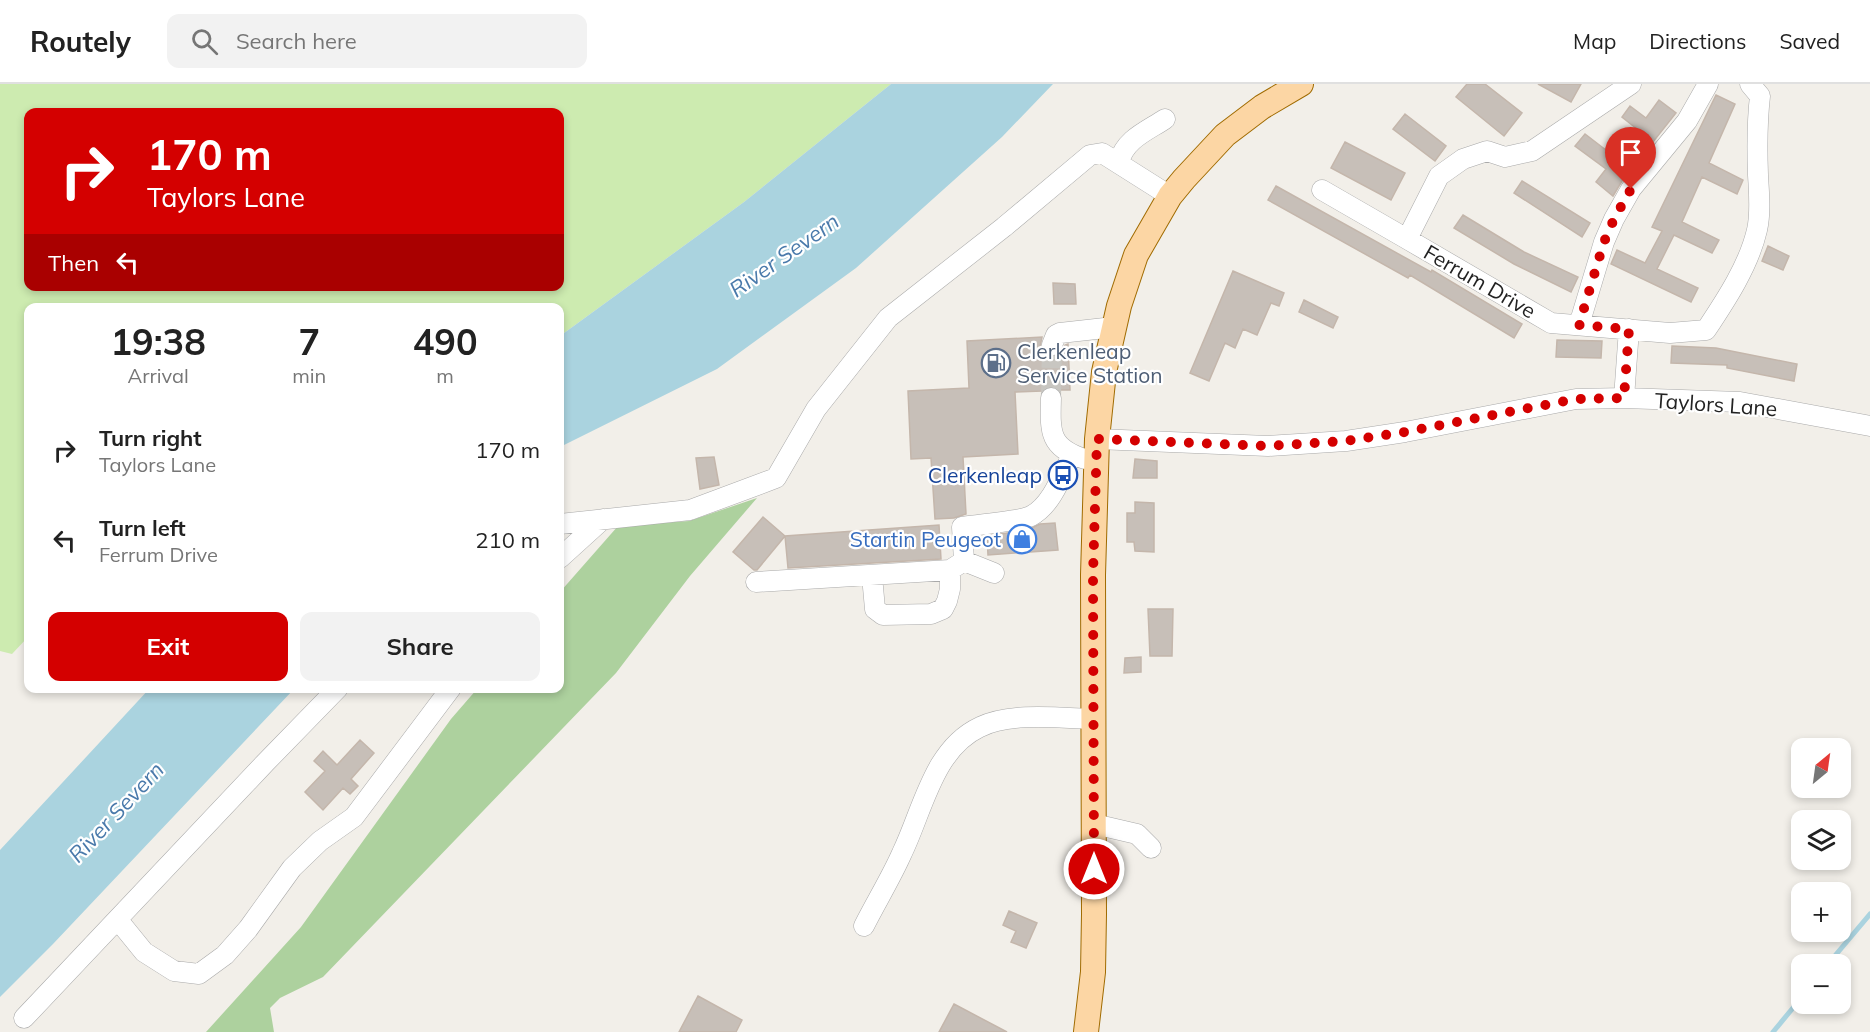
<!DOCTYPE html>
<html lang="en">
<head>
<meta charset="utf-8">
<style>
  body { margin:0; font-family:Mulish,sans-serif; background:#f2f2f2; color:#222; height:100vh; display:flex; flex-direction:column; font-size:22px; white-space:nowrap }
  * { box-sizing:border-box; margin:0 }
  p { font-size:20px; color:#767676 }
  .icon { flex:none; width:33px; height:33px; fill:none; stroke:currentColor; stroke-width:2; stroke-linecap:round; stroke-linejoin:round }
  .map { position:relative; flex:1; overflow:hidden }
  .drawer { position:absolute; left:24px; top:219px; width:540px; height:390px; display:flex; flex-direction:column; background:#fff; border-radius:12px; box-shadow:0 3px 9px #0003 }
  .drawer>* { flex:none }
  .top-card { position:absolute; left:24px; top:24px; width:540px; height:183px; border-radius:12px; box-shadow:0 3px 9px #0003; background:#d40000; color:#fff; overflow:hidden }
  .needle { width:39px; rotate:29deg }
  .controls { position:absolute; left:1791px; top:654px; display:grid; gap:12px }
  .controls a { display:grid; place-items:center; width:60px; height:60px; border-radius:12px; background:#fff; box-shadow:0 3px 9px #0003; font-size:30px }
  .pin { position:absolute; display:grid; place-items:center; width:51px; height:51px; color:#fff; margin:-62px -26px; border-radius:50% 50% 50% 0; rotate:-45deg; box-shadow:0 0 6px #0007 }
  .pin .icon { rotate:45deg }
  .me { position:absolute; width:66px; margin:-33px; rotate:0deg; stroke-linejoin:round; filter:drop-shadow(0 0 4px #0008) }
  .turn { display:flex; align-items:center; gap:21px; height:126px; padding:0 24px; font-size:27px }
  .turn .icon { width:78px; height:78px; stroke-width:2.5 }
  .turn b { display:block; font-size:42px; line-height:51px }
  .then { display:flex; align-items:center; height:57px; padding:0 24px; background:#0003; gap:12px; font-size:22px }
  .eta { display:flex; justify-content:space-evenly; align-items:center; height:102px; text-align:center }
  .eta b { font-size:36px; font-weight:700; line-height:42px }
  .action { display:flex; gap:12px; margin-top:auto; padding:12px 24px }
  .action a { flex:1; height:69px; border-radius:12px; background:#d40000; color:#fff; font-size:24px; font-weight:700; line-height:69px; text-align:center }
  .action a+a { background:#f2f2f2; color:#222 }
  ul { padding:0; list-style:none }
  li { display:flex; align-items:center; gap:18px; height:90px; padding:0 24px }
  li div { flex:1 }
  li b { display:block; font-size:22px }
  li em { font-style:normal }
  header { display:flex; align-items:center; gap:36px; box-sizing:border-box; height:84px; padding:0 30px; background:#fff; border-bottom:2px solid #e0e0e0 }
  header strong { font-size:28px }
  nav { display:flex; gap:33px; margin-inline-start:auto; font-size:21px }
  .search { width:420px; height:54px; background:#f2f2f2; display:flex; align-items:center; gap:15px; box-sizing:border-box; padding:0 21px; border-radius:12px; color:#767676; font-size:22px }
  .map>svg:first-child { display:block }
  .grass { fill:#cdebb0; fill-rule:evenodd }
  .forest { fill:#add19e }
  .water { fill:#aad3df }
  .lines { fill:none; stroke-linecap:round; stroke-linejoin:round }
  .stream { stroke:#aad3df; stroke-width:5 }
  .building { fill:#c7bfb8; stroke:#c4b6ab; stroke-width:1.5 }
  .minor-tunnel { stroke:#c8c6c1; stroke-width:20; stroke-dasharray:20 10; stroke-linecap:butt }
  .minor-casing { stroke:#a9a9a9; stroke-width:21 }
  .major-casing { stroke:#a06b00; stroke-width:26 }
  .minor { stroke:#fff; stroke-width:20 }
  .major { stroke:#fcd6a4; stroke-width:24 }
  .route { stroke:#d40000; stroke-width:10; stroke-dasharray:0 18 }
  .labels { text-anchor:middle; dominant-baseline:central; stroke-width:4.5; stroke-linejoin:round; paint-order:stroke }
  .street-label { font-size:21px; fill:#222; stroke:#fff }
  .service-label { font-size:21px; fill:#4e5e75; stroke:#fff; text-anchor:start }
  .transit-label { font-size:21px; fill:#164399; stroke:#fff; text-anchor:end }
  .shop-label { font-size:21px; fill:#366cbe; stroke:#fff; text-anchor:end }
  .water-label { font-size:22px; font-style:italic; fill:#4a7aab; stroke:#fff }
</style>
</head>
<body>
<header>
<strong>Routely</strong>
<div class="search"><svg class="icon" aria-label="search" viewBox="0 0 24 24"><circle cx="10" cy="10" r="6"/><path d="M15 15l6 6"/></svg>Search here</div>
<nav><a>Map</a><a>Directions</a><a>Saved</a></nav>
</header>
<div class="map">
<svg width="1870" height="948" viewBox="0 0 1870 948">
  <rect width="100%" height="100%" fill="#f2efe9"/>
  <path class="grass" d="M0 0H891L744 118 560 252V224H28V553L12 570 0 567ZM28 28H560V202H28Z"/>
  <path class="forest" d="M757 414 690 492 616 589 323 893 280 914 270 924 274 948H206L301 843 451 635 477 605 560 604V508L618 442 689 437Z"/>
  <path class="water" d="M891 0H1053L1002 53 856 184 717 285 560 363V252L744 118Z
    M150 604 294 605 53 860 0 913V766Z"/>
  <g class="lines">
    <path class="stream" d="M1828 880 1870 830
      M1773 948 1802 913"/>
  </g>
  <path class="building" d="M1467 0H1485L1522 29 1504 52 1456 13Z
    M1538 0H1581L1571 18Z
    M1716 11 1735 20 1709 79 1743 96 1737 110 1702 93 1682 138 1719 156 1712 169 1674 151 1657 185 1698 204 1691 218 1611 180 1617 166 1645 179 1662 147 1652 143Z
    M1659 16 1676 29 1622 97 1613 112 1596 98 1606 85 1575 62 1585 50 1615 73 1637 45 1622 33 1630 22 1646 34Z
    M1405 30 1446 62 1435 77 1393 45Z
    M1345 58 1405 89 1391 116 1331 84Z
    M1522 97 1590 139 1582 153 1514 109Z
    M1276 102 1431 188 1432 186 1522 240 1514 254 1410 191 1408 194 1268 116Z
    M1463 131 1524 168 1578 193 1571 208 1514 180 1454 144Z
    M1768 162 1789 172 1783 186 1762 177Z
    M1233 187 1284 209 1279 222 1271 219 1257 251 1243 245 1235 264 1225 259 1209 297 1190 289Z
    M1053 199 1075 200 1076 220H1054Z
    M1304 216 1338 233 1333 244 1299 228Z
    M1042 253 1040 263 1043 269 1048 272 1059 271 1065 261 1068 260 1070 306H1060L1051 302 1042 307 1015 308 1018 370 963 373 966 430 954 434 935 435 931 374 911 375 908 307 969 304 967 257Z
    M1557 256 1602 257 1601 274 1556 273Z
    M1672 262 1716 264 1797 280 1794 297 1727 284V281L1671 279Z
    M714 373 719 401 700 405 696 374Z
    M1135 375 1157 377V394H1133Z
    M1135 418 1154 419V468L1135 467 1134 458H1127V429H1135Z
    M763 433 785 452 757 486H754L733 468Z
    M1055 439 1058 466 988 471 987 452 1028 446 1040 440Z
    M939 441 941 475 788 484 785 452Z
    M1148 525H1173L1172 572H1150Z
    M1141 573V588L1124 589 1125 574Z
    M360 656 374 669 351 695 358 702 350 710 343 704 323 726 305 708 325 687 314 677 323 667 337 681Z
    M1009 827 1037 839 1026 864 1011 858 1016 847 1003 841Z
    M698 912 742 936 736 948H679Z
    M954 920 1007 948H939Z"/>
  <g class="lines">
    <path class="minor-tunnel" d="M1051 314 1052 261"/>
    <g class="minor-casing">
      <path id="minor" d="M1631 0 1532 67 1505 73 1487 67 1463 75 1439 92 1407 155 1551 239 1670 249 1706 246C1726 216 1749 181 1757 146 1761 129 1759 109 1758 91 1757 64 1757 38 1760 12L1750 0
        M1119 78C1125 55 1147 47 1165 35
        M1322 106 1407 155
        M1579 241 1604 158 1614 135 1631 105 1687 37 1708 0
        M1052 261 1056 251 1060 249 1114 243
        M1051 314C1050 348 1049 364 1085 375
        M1624 314 1629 245
        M1097 355 1268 362 1346 357 1405 348 1576 315 1624 314 1740 318 1870 342
        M560 440 690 426 776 394 816 325 888 234 1004 143 1090 71 1102 69 1170 112
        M560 474 603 435
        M964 477 994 489
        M872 492 875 525 883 531 931 530 943 525 947 517 950 505V486
        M756 498 950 486 964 477 962 443C976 441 1021 437 1031 432 1052 421 1062 391 1072 371
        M1094 740 1137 750 1151 764
        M118 836 144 868 174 887 199 890 225 871 248 845 292 784 320 757 354 733 451 604
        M864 842C876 818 891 794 902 769 923 726 933 665 980 643 1010 628 1060 634 1094 635
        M24 934 265 679 338 604"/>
    </g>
    <g class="major-casing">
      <path id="major" d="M1086 948 1093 888 1094 830 1093 491 1097 355 1104 288 1119 222 1136 171 1170 112 1184 95 1225 51 1262 23 1301 0"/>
    </g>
    <use href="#minor" class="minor"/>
    <use href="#major" class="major"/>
  </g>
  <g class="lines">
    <path class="route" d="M1094 785 1093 491 1097 355 1268 362 1346 357 1405 348 1576 315 1624 314 1629 245 1579 241 1604 158 1614 135 1631 105"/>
  </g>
  <defs>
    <g id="fuel-ring" transform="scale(1.5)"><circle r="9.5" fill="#fff" stroke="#5c6f8a" stroke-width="1.5"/><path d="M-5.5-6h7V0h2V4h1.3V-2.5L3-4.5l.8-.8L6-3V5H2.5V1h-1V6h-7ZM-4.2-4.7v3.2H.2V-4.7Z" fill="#5c6f8a"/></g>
    <g id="bus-ring" transform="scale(1.5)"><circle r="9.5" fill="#fff" stroke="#1a4fb4" stroke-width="1.5"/><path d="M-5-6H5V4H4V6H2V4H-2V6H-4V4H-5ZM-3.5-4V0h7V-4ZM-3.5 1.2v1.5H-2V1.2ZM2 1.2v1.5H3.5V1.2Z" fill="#1a4fb4"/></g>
    <g id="shop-ring" transform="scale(1.5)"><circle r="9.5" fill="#fff" stroke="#3f7fe0" stroke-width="1.5"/><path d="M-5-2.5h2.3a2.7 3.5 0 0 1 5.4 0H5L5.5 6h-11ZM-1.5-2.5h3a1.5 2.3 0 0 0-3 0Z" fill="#3f7fe0"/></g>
  </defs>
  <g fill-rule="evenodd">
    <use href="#fuel-ring" x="996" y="279"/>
    <use href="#bus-ring" x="1063" y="391"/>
    <use href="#shop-ring" x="1022" y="455"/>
  </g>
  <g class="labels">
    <g class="street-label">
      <text transform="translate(1480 197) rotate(30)">Ferrum Drive</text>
      <text transform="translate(1716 320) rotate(4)">Taylors Lane</text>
    </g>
    <g class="service-label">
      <text x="1017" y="267">Clerkenleap<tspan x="1017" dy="24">Service Station</tspan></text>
    </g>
    <g class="transit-label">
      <text x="1042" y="391">Clerkenleap</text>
    </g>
    <g class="shop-label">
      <text x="1001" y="455">Startin Peugeot</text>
    </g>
    <g class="water-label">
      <text transform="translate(784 171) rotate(-35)">River Severn</text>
      <text transform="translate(116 728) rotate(-47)">River Severn</text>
    </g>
  </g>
</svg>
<div class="controls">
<a><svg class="needle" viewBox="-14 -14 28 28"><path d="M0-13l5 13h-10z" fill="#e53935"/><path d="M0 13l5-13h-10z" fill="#767676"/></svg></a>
<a><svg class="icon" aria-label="layers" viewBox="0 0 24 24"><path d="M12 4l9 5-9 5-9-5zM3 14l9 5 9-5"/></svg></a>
<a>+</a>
<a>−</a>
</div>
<div class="pin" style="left:1631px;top:105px;background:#d93025"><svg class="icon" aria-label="arrive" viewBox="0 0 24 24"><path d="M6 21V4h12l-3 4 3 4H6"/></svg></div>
<svg class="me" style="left:1094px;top:785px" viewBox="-20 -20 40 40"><circle r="17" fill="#d40000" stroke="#fff" stroke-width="3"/><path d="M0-11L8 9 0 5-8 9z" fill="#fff"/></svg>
<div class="top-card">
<div class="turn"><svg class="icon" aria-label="right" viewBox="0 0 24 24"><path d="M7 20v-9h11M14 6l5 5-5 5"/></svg><div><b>170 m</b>Taylors Lane</div></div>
<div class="then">Then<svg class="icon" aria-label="left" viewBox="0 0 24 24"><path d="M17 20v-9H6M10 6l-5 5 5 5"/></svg></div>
</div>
<section class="drawer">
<div class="eta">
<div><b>19:38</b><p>Arrival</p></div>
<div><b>7</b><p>min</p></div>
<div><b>490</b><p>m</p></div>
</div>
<ul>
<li><svg class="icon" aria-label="right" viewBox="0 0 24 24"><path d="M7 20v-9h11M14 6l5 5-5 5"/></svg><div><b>Turn right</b><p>Taylors Lane</p></div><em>170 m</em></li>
<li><svg class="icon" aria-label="left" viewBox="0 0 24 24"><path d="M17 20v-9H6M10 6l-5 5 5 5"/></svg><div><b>Turn left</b><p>Ferrum Drive</p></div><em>210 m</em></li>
</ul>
<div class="action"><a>Exit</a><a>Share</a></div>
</section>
</div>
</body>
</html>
